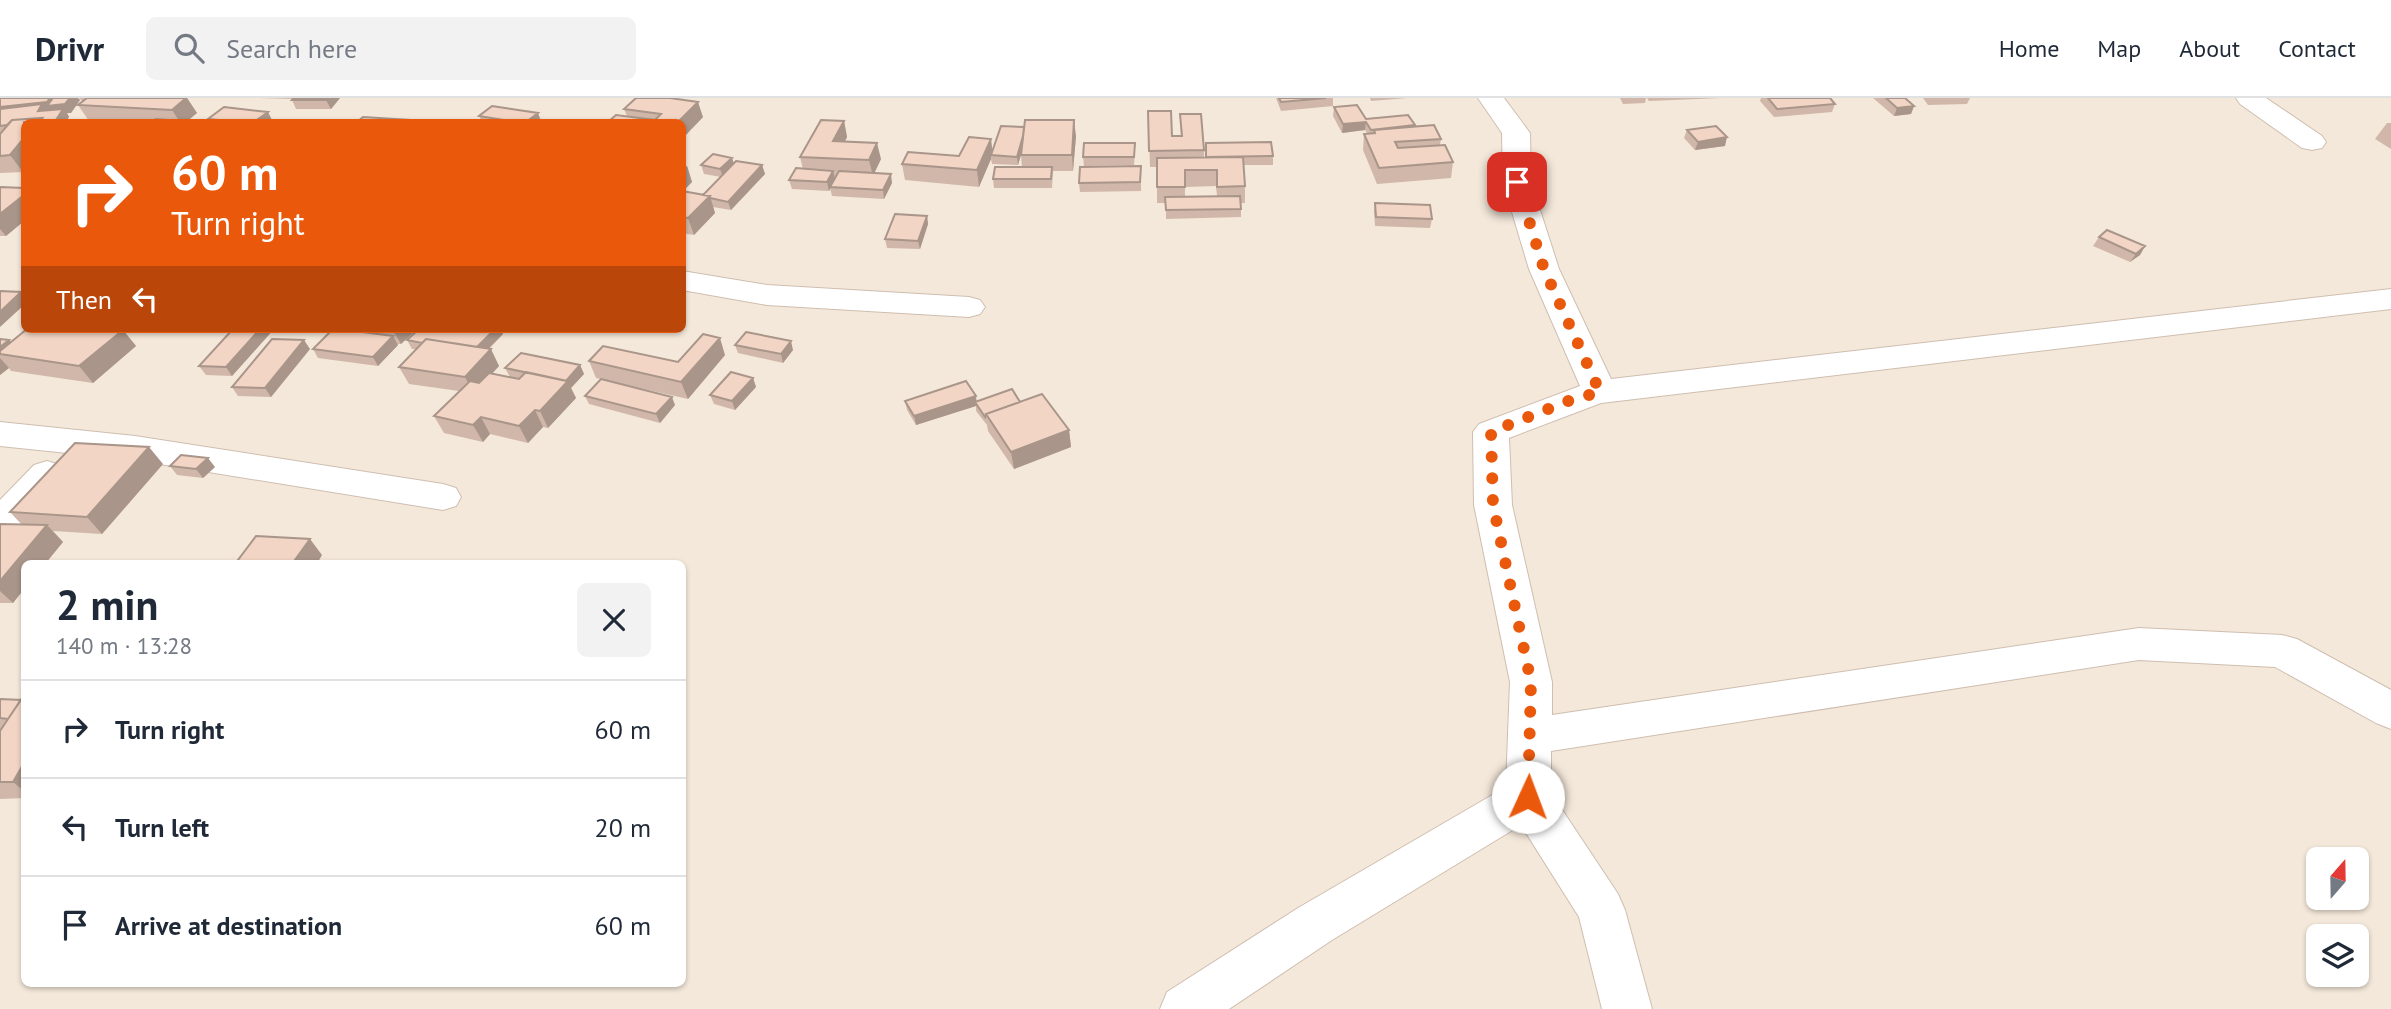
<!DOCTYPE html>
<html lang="en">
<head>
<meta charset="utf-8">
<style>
  body { margin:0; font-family:"PT Sans",sans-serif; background:#f2f2f3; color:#1f2937; height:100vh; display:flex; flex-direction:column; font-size:26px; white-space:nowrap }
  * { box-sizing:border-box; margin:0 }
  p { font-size:23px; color:#747a83 }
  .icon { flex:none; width:38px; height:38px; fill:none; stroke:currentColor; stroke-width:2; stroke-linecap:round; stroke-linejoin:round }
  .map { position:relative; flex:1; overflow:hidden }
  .panel { position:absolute; left:21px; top:462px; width:665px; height:427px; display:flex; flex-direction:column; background:#fff; border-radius:10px; box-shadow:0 2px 5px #0004 }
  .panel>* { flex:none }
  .banner { position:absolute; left:21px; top:21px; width:665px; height:214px; border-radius:10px; box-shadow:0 2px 5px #0004; background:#ea580c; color:#fff; overflow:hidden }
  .needle { width:46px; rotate:20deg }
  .controls { position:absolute; left:2306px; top:749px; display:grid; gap:14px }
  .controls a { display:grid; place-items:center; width:63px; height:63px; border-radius:10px; background:#fff; box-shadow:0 2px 5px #0004; font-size:35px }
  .pin { position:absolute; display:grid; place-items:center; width:60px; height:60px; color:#fff; margin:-30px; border-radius:14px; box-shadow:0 4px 10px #0006 }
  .me { position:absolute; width:77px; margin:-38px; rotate:2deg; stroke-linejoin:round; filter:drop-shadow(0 0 5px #0008) }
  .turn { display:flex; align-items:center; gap:24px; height:147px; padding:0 35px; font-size:32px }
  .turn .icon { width:91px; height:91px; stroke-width:2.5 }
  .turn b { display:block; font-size:49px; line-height:60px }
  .then { display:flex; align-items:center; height:66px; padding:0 35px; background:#0003; gap:14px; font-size:26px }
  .round { display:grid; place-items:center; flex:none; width:74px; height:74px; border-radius:10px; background:#f2f2f3 }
  .headline { display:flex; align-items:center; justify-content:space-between; height:119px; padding:0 35px }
  h1 { font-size:42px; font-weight:700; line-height:52px }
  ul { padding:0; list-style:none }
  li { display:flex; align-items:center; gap:21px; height:98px; padding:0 35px; border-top:2px solid #e0e1e3 }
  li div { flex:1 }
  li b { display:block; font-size:26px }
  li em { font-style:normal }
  header { display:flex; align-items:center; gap:42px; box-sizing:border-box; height:98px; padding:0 35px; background:#fff; border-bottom:2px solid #e0e1e3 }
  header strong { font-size:33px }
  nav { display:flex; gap:38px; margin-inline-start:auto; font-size:24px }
  .search { width:490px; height:63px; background:#f2f2f3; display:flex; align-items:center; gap:18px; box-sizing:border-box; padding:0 24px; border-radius:10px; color:#747a83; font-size:26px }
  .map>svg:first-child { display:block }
  .residential { fill:#f4e8da; fill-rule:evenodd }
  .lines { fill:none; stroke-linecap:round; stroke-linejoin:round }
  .minor-casing { stroke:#cfbeb0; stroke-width:2 }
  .minor { fill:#fff; fill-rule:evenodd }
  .wall { fill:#d0b7a9; fill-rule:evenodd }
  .shaded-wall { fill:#a99589 }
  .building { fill:#f2d5c4; stroke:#a99589; stroke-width:2 }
  .route { stroke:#ea580c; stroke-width:12; stroke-dasharray:0 21.6 }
</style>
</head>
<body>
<header>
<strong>Drivr</strong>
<div class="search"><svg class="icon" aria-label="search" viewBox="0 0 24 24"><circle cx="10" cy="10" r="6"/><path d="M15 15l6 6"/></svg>Search here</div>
<nav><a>Home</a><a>Map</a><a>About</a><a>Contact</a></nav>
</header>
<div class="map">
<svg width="2391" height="911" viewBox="0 0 2391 911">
  <rect width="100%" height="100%" fill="#fcf6ec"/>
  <path class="residential" d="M0 0H2391V911H0ZM24 24H682V231H24ZM24 466H682V886H24ZM2319 761H2357V800H2319ZM2319 838H2357V877H2319Z"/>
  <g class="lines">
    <g class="minor-casing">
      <path id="minor" d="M1478 0H1504L1530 35 1531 84 1559 171 1611 281 2391 191V211L1601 305 1509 340 1512 407 1552 584V617L2139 530 2282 537 2297 541 2391 592V631L2376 625 2275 569 2139 562 1551 653V695L1618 796 1625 812 1652 911H1602L1579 819 1521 727 1332 842 1229 911H1160L1167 894 1298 810 1506 689 1510 584 1474 407 1473 334 1479 326 1580 288 1529 171 1503 84 1502 35Z
        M2236 0H2266L2322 38 2326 44 2322 50 2312 52 2302 50 2240 6Z
        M682 173 767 187 969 199 980 202 985 209 980 216 969 219 767 207 682 192Z
        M0 324 135 338 443 386 456 390 461 399 456 408 443 412 135 362 0 348Z
        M47 363 60 367 65 376 60 385 13 436 0 440V402L34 367Z"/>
    </g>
    <use href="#minor" class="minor"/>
  </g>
  <path class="wall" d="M0 0H78L80 2 71 15H67L69 19 24 24 23 74 0 75Z
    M79 0H187L197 15 186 24 89 23 78 7 83 3H82Z
    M258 0H340L331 11H296L292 2 293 1Z
    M1276 0H1333V8L1281 13Z
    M1370 0H1407L1371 3Z
    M1620 0H1646L1645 5 1623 6Z
    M1647 0H1722L1649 3Z
    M1761 0H1830L1835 6 1832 14 1774 19 1760 3Z
    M1873 0H1905L1914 8 1911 16 1894 18Z
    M1923 0H1970L1967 6 1928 7Z
    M1334 9 1366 21 1415 29 1441 41 1440 47 1453 64 1451 80 1377 86 1363 52 1364 36 1367 35 1365 32 1342 35 1333 18Z
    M624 11 703 19 682 41 627 18Z
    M1148 13 1172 38H1181L1180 16 1204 52V59L1273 58V67H1243L1245 88V105H1241V119L1166 121V105H1157V69H1150ZM1216 88 1217 98 1185 99V89Z
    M479 18 541 23 540 24H482Z
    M208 21 272 22 269 24H210Z
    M844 23 847 39 845 43 881 61 874 75 892 85 884 101 832 98 830 90 829 93 792 91 789 82 803 71 800 59Z
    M2387 25H2391V51L2375 41Z
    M1687 32 1725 48 1695 52 1684 40Z
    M1076 38 1073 73H1053L1052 90H994L993 81 1022 69 1021 57 1018 67 992 66 991 61 979 89 905 82 902 66 959 58Z
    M1135 53 1134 67 1084 68 1083 59Z
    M734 65 762 67 765 76 731 112 713 109 715 115 694 137 682 135V67L687 68 692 84 683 93 703 97 721 79 704 76 701 67Z
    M1141 68V93L1080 94 1079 85Z
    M0 89 24 90V123L6 138H0Z
    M1375 105 1432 121 1430 130 1375 128 1374 113Z
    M927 118 928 126 920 151 887 150 885 141Z
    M2099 139 2145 148 2140 157 2130 164 2093 148Z
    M233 231H274L232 278 206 277 199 268Z
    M328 231H417L401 246H397L398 247 378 268 318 260 313 251 332 232Z
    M123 232 136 248 93 285 11 273 9 270 0 277V241L9 242 11 244Z
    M503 236 489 251 499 268 492 275 510 279 505 270 580 267 584 276 571 290 576 300 548 330 543 329 528 345 490 336 483 344 444 335 434 318 459 293 409 286 399 269 416 251H412L407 242Z
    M735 247 793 252 783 265 738 255Z
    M310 251 271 299 238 298 232 289Z
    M725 257 688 301 596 280 589 263 678 264Z
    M753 280 756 289 735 312 714 306 710 297Z
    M585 298 675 307 660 325 589 306Z
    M905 303 1020 304 1069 332 1071 349 1014 371 988 333 987 327 976 313V308L916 327 907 312Z
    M163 366 102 436 53 433 63 444 45 466H24V491L13 505H0V426L22 427 10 414Z
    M170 368 215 369 203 380 177 377Z
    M24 600V700L0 701V601L21 602Z"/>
  <path class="shaded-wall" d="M50 0H78L80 2 71 15H67L69 19 66 24H34L38 14 0 18V9Z
    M186 0H187L197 15 186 24H180L172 12Z
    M328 0H340L331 11 326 2Z
    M698 4 703 19 682 41V24H678Z
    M1914 8 1911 16 1894 18 1897 10Z
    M268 14 272 22 269 24H254Z
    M538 15 541 23 540 24H526Z
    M1074 22 1076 38 1073 73 1072 57Z
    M844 23 847 39 837 59 833 43Z
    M1366 24 1365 32 1342 35 1343 26Z
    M1026 29 1027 37 1018 67 1017 59Z
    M1727 39 1725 48 1695 52 1698 44Z
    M24 40V71L23 74 10 57Z
    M991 41 993 57H991V61L979 89 977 72Z
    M877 45 881 61 873 78 869 62Z
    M732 60 735 68 723 79 720 71Z
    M762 67 765 76 731 112 728 104Z
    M687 68 692 84 682 94V72Z
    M833 73 835 81 829 93 827 84Z
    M891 76 892 85 884 101 883 92Z
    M24 97V123L6 138 0 131V116Z
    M710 98 715 115 694 137 688 120Z
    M927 118 928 126 920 151 918 143Z
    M2145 148 2140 157 2130 164 2136 156Z
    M21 194 24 198V207L0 229V214Z
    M260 231H274L232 278 226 269Z
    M392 231H417L401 246Z
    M495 231H501L503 236 475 264 470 255Z
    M123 232 136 248 93 285 79 268Z
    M393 238 398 247 378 268 373 259Z
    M720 240 725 257 688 301 681 284Z
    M9 242 23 259 0 256V249Z
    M304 242 310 251 271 299 265 290Z
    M791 243 793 252 783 265 781 256Z
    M491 251 499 268 474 296 465 279Z
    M0 260 9 270 0 277Z
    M580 267 584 276 571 290 576 300 548 330 540 313Z
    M753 280 756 289 735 312 732 303Z
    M976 298 977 307 975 304 976 308 916 327 914 318Z
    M672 299 675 307 660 325 656 316Z
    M535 312 543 329 528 345 519 328Z
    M481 319 490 336 483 344 473 327Z
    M1069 332 1071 349 1014 371 1011 354Z
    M149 349 163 366 102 436 87 419Z
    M208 360 215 369 203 380 196 371Z
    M47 427 63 444 45 466H24V491L13 505 0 493V483Z
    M310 441 322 457 317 466H292Z
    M24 665V693L13 684Z"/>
  <path class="building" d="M0 0H50L47 4 0 9Z
    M53 0H70L65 6 47 8Z
    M87 0H186L172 12 78 7Z
    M294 0H328L326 2H292Z
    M636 0H670L698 4 678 24H608L616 17 655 22 661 16 624 11Z
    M1279 0H1326L1281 4Z
    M1768 0H1830L1835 6 1777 11Z
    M1886 0H1905L1914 8 1897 10Z
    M42 6 38 13 63 11 56 22 44 23 42 20 12 22 7 27 0 28V11Z
    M1357 7 1366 21 1408 17 1415 27 1371 32 1366 24 1343 26 1334 9Z
    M492 8 538 15 526 24H516L479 18Z
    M224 9 268 14 254 24H239L208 21Z
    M1148 13H1171L1172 38H1182L1180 16H1201L1204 52 1149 53Z
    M363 19 413 22 411 24H357Z
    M42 20 38 24H24V40L10 57 0 58V36L12 22Z
    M156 21 179 23 177 24H151Z
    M821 22 844 23 833 43 877 45 869 62 800 59Z
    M1025 22H1074L1072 57H1021Z
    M1434 27 1441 41 1395 44 1398 50 1445 47 1453 64 1379 70 1364 36 1375 35 1374 32Z
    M1001 28 1024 29 1023 38 1017 59 991 57Z
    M1716 28 1727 39 1698 44 1687 32Z
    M969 39 991 41 977 72 902 66 908 54 959 58Z
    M1271 44 1273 58 1206 59V45Z
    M1084 45H1135L1134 59H1083Z
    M713 56 732 60 720 71 701 67Z
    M1243 59 1245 88 1217 89V72H1185V89H1157V60Z
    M736 63 762 67 728 104 710 100V98L703 97Z
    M1141 68 1140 84 1079 85 1080 69Z
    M995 69H1052L1051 81H993Z
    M796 70 833 73 827 84 789 82Z
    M839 73 891 76 883 92 830 89Z
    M0 89 24 90V97L0 116Z
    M682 93 710 98 688 120 682 119Z
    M1240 98 1241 111 1166 112 1165 99Z
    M1375 105 1430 107 1432 121 1376 119Z
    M895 116 927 118 918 143 885 141Z
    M2107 132 2145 148 2136 156 2099 139Z
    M0 193 21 194 0 214Z
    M27 231H119L123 232 79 268 0 256V253Z
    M233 231H260L226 269 199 268Z
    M333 231H339L393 238 373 259 313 251Z
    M419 231H495L477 249 426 241 422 245 407 242Z
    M746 234 791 243 781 256 735 247Z
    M703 236 720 240 681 284 589 263 603 248 678 264Z
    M0 241 9 242 0 249Z
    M272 241 304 242 265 290 232 289Z
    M426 241 491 251 465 279 399 269Z
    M521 255 580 267 566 283 505 270Z
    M526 274 568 283 540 313 535 312 519 328 481 319 473 327 434 318 470 283 479 285 489 275 519 281Z
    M731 274 753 280 732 303 710 297Z
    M601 281 672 299 656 316 585 298Z
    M966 283 976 298 914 318 905 303Z
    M1012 291 1020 304 986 316 985 319 975 304Z
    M1042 296 1069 332 1011 354 986 316Z
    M75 345 149 349 87 419 10 414Z
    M181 357 208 360 196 371 170 368Z
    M0 426 47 427 0 483Z
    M256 438 310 441 292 466H235Z
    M22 600H24V665L13 684H0V633Z
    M0 601 21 602 8 621 0 620Z"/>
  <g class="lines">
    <path class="route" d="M1517 84 1544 171 1600 294 1568 303 1491 334 1493 407 1531 584 1528 699"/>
  </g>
</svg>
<div class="controls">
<a><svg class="needle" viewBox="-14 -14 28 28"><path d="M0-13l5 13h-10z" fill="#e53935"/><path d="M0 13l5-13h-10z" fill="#747a83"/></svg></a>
<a><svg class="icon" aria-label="layers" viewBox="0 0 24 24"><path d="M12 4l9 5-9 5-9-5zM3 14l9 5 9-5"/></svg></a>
</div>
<div class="pin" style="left:1517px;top:84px;background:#d93025"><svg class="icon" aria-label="arrive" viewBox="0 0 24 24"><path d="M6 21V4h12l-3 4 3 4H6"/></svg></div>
<svg class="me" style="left:1528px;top:699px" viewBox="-20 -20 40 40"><circle r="19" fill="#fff"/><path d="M0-13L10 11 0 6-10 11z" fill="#ea580c"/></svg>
<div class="banner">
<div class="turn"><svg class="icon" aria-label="right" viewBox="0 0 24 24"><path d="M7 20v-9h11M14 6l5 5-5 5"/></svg><div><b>60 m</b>Turn right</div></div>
<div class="then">Then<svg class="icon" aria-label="left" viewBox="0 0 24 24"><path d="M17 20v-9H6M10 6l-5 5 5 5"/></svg></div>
</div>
<section class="panel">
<div class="headline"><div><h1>2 min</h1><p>140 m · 13:28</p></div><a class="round"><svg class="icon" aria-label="close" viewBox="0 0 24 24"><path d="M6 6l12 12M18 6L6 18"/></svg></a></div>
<ul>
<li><svg class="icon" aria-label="right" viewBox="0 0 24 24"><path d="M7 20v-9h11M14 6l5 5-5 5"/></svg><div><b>Turn right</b></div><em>60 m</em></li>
<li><svg class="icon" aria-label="left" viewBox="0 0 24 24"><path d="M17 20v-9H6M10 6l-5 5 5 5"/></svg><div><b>Turn left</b></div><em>20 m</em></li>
<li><svg class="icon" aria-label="arrive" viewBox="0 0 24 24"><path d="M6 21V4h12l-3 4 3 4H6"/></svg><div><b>Arrive at destination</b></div><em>60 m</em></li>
</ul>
</section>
</div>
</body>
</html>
